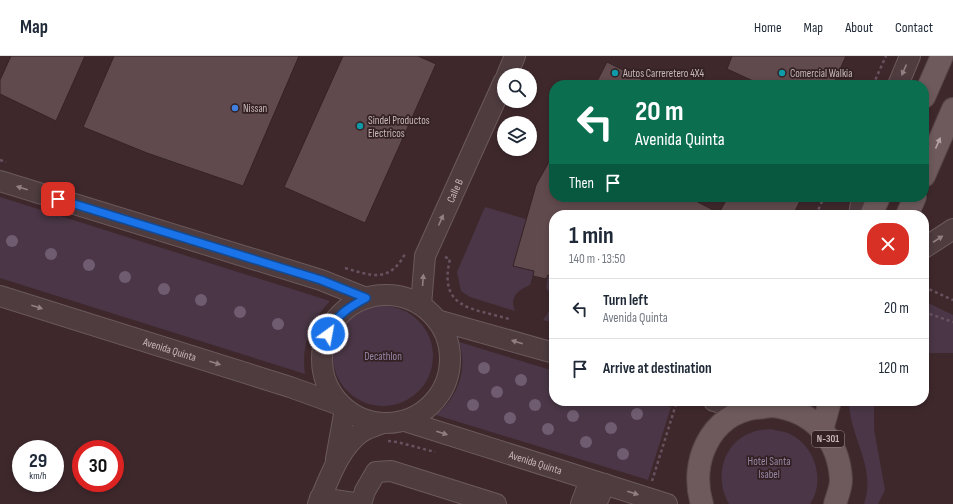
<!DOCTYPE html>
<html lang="en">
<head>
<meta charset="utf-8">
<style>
  body { margin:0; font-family:"Sofia Sans Condensed",sans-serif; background:#f2f2f3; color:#1f2937; height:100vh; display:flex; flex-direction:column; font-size:15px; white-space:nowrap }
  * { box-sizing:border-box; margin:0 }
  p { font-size:13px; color:#747a83 }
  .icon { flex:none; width:22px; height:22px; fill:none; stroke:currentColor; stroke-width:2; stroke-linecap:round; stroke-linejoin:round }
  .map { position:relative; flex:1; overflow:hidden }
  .panel { position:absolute; left:549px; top:154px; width:380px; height:196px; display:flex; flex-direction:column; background:#fff; border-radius:16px; box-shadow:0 2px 6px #0003 }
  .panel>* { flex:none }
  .hud { position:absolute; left:549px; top:24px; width:380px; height:122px; border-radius:16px; box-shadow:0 2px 6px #0003; background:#0b6e4f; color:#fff; overflow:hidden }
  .tools { position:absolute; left:497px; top:12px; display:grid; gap:8px }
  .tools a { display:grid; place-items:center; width:40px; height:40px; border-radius:50%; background:#fff; box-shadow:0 2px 6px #0003; font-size:20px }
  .speed { position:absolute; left:12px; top:384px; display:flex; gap:8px; font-size:20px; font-weight:700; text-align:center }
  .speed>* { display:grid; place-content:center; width:52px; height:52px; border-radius:50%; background:#fff; box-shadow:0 2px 6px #0003; line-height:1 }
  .speed small { font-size:10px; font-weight:400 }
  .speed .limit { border:6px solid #d22; background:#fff; color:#111 }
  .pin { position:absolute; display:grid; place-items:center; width:34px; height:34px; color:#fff; margin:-17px; border-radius:8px; box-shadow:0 2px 6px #0006 }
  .me { position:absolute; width:44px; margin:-22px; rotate:32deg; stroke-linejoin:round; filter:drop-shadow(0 0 3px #0008) }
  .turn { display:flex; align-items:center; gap:14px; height:84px; padding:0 20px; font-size:18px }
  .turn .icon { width:52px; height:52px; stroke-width:2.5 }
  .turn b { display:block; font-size:28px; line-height:34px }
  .then { display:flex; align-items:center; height:38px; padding:0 20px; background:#0003; gap:8px; font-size:15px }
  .round { display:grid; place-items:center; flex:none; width:42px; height:42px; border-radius:16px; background:#f2f2f3 }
  .headline { display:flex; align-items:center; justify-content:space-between; height:68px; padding:0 20px }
  h1 { font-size:24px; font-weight:700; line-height:30px }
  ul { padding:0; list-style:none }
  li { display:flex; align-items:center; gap:12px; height:60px; padding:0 20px; border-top:1px solid #e0e1e3 }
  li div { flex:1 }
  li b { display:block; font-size:15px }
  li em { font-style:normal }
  header { display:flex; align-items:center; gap:24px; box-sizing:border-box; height:56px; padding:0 20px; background:#fff; border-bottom:1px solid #e0e1e3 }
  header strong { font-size:19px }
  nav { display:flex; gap:22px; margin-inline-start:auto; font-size:14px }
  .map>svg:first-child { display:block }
  .green { fill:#4a3646 }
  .building { fill:#614a4d; stroke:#352325 }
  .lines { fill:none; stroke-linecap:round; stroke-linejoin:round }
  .minor-casing { stroke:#6b5a5c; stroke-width:22 }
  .major-casing { stroke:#574547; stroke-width:24 }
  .path { stroke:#67535f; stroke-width:2.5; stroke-dasharray:3 3; stroke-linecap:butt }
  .minor { stroke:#4e3c3f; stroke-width:20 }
  .major { stroke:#6e5a5d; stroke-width:22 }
  .tree { fill:#6f5c70 }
  .oneway { fill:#918083 }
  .oneway2 { fill:#b6a5a7 }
  .route-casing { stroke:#114b97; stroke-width:10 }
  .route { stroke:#1a73e8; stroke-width:7 }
  .culture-dot { fill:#0f9aa8; stroke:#332123; stroke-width:1.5 }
  .shop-dot { fill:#3f7fe0; stroke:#332123; stroke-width:1.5 }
  .labels { text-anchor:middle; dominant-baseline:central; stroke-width:3.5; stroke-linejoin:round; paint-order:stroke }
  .shield { fill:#332123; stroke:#9b8b8d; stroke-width:1 }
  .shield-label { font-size:10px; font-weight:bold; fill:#c8b8ba }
  .poi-label { font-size:11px; fill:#c8b8ba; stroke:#332123; text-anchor:start }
  .street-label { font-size:11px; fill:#c8b8ba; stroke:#332123 }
  .park-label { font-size:11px; fill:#9787a7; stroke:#332123 }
</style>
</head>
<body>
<header>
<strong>Map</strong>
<nav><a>Home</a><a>Map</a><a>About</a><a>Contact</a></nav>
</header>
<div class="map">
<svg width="953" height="448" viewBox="0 0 953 448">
  <rect width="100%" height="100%" fill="#3e282c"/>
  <path class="green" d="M0 141 330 245C310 266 301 289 305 318L0 222Z
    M485 151 526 163 514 210 534 215 530 229C518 234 509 241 515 255L470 241 461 235 457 216Z
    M548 219 554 220V267L543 264C551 254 556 242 546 232Z
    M924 245 953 259V297H924Z
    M333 300a50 50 0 1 1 100 0a50 50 0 1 1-100 0Z
    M459 286 554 315V345H653L671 351 648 424 436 359C458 341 468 314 459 286Z
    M849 345H874V373L885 434 878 448H864C877 411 849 381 849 345Z
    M771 373C777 375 784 375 790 378 815 390 826 425 810 448H729C714 423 722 386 753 376 758 374 765 374 771 373Z"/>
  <path class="building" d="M11 0H85L56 65 0 38V24Z
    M114 0H299L243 130 147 97 83 71Z
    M343 0H418L436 8 365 167 284 131Z
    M732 0H846L833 29H762L727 13Z
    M607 6 653 29H595Z
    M554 97V141H688L719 157 728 141H802L793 159H554V220L548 219 546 223 533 220 534 215 513 210 536 129Z"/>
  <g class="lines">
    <g class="minor-casing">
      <g id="minor">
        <path d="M507 19 515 0"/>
        <path d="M898 29 910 0"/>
        <path d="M0 125 321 224 366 242"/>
        <path d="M859 159 862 141"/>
        <path d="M924 192 953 173"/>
        <circle cx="386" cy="303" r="64"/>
        <path id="s1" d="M0 240 290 331 340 349"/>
        <path id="s2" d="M421 249 425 200 504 25"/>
        <path d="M437 264 554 297"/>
        <path d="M714 345 744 354"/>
        <path id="s3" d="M405 365 667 448"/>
        <path d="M336 403 345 353"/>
        <path d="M320 442 361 448"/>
        <path d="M318 448C329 424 338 394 360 377 366 373 374 370 380 368"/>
        <path d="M361 448 365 435 376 416 391 415 496 448"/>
        <path d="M581 448 590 424"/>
        <path d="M596 448 605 428"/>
      </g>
    </g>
    <g class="major-casing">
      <path id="major" d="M924 41 942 0
        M924 120 953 53
        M871 159 879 141
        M907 159 915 141
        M822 374 830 345
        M702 448C689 407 710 359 755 352 761 352 768 350 773 350 814 355 839 384 841 424 841 432 837 441 835 448"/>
    </g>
    <path class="path" d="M873 29 886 0
      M0 104 6 106
      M816 159 824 141
      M445 201 450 203C438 253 472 252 509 263
      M345 212C372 220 389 227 405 198
      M924 231 953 244
      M924 256 953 266
      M388 385 397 386 435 396
      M652 425 677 345"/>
    <use href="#minor" class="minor"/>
    <use href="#major" class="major"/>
  </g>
  <g class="tree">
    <circle cx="12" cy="185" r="6"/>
    <circle cx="51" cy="198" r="6"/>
    <circle cx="89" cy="209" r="6"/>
    <circle cx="125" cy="221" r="6"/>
    <circle cx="164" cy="233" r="6"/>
    <circle cx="201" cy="244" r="6"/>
    <circle cx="240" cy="256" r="6"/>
    <circle cx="278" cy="268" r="6"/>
    <circle cx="484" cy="312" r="6"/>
    <circle cx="521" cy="324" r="6"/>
    <circle cx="497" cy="336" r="6"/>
    <circle cx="473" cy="349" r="6"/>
    <circle cx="535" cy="349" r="6"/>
    <circle cx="637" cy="358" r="6"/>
    <circle cx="573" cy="360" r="6"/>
    <circle cx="510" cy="362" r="6"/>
    <circle cx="611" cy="372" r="6"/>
    <circle cx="548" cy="373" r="6"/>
    <circle cx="586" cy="386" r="6"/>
    <circle cx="623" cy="398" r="6"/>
  </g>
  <defs><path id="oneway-solid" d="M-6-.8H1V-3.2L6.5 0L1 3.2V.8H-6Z"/></defs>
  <g class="oneway">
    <use href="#oneway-solid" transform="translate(904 14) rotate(114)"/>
    <use href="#oneway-solid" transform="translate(22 132) rotate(-163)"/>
    <use href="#oneway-solid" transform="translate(441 164) rotate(-66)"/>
    <use href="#oneway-solid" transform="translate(938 183) rotate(-33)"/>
    <use href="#oneway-solid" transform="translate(423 224) rotate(-86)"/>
    <use href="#oneway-solid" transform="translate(37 251) rotate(17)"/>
    <use href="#oneway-solid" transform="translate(517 286) rotate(-163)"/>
    <use href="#oneway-solid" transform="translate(215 307) rotate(17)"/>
    <use href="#oneway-solid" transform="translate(442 377) rotate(18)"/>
    <use href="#oneway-solid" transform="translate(633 437) rotate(17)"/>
  </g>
  <use class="oneway2" href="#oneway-solid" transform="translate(938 87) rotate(-66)"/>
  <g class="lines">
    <g class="route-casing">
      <path id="route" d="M58 143 321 224 366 242C349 251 335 260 328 278"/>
    </g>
    <use href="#route" class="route"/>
  </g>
  <g class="culture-dot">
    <circle cx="615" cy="17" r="4"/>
    <circle cx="782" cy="17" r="4"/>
    <circle cx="360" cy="70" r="4"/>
  </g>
  <circle class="shop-dot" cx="235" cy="52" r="4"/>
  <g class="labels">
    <rect class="shield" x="812" y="375" width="32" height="16" rx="3"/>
    <g class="shield-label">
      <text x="828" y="383">N-301</text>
    </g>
    <g class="poi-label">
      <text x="623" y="17">Autos Carreretero 4X4</text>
      <text x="790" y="17">Comercial Walkia</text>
      <text x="243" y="52">Nissan</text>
      <text x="368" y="64">Sindel Productos<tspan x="368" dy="13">Electricos</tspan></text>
    </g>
    <g class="street-label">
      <text stroke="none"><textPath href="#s2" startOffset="121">Calle B</textPath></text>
      <text stroke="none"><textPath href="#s1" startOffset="178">Avenida Quinta</textPath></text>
      <text stroke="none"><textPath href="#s3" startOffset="137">Avenida Quinta</textPath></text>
    </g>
    <g class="park-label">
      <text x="383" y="300">Decathlon</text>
      <text x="769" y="405">Hotel Santa<tspan x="769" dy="13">Isabel</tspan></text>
    </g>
  </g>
</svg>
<div class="tools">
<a><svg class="icon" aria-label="search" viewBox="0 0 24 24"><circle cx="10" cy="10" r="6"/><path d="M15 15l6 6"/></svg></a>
<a><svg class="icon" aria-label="layers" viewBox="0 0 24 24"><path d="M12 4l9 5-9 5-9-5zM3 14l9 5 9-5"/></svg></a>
</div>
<div class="speed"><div>29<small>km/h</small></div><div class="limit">30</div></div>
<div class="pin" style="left:58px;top:143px;background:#d93025"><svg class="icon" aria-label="arrive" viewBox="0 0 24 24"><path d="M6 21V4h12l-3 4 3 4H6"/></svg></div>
<svg class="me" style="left:328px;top:278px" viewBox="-20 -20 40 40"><circle r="17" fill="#1a73e8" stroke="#fff" stroke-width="3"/><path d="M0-11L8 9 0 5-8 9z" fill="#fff"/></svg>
<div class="hud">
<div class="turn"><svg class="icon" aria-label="left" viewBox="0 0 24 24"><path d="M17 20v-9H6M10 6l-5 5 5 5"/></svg><div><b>20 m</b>Avenida Quinta</div></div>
<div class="then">Then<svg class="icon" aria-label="arrive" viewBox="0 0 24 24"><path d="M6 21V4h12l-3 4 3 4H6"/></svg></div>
</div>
<section class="panel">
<div class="headline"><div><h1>1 min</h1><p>140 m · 13:50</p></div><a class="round" style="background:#d93025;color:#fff"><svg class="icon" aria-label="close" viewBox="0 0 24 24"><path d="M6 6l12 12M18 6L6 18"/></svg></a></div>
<ul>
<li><svg class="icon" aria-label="left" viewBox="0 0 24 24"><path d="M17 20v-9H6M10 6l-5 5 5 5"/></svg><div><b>Turn left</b><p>Avenida Quinta</p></div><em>20 m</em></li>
<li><svg class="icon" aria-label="arrive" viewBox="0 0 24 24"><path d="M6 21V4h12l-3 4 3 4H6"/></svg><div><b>Arrive at destination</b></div><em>120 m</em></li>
</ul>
</section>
</div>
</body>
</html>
